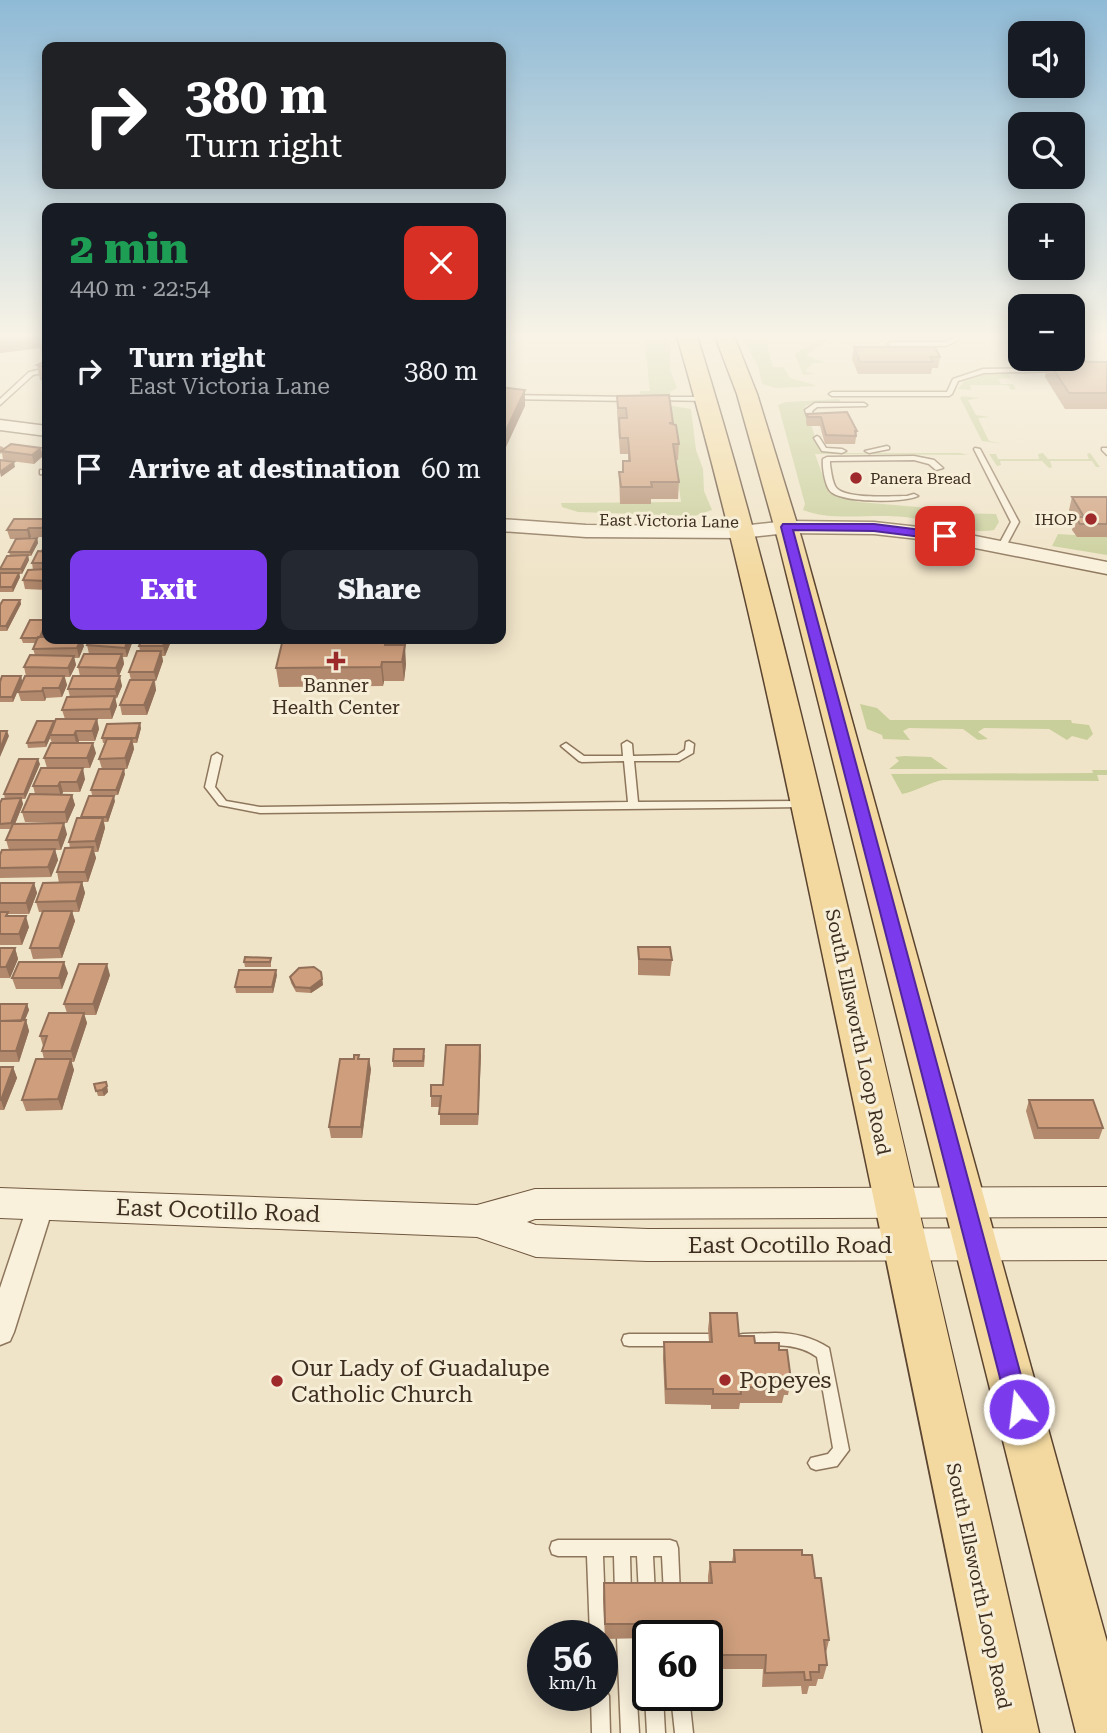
<!DOCTYPE html>
<html lang="en">
<head>
<meta charset="utf-8">
<style>
  body { margin:0; font-family:"Roboto Serif",serif; background:#242831; color:#f1f3f6; height:100vh; display:flex; flex-direction:column; font-size:26px; white-space:nowrap }
  * { box-sizing:border-box; margin:0 }
  p { font-size:23px; color:#9ea1a6 }
  .icon { flex:none; width:38px; height:38px; fill:none; stroke:currentColor; stroke-width:2; stroke-linecap:round; stroke-linejoin:round }
  .map { position:relative; flex:1; overflow:hidden }
  .details { position:absolute; left:42px; top:203px; width:464px; height:441px; display:flex; flex-direction:column; background:#171b24; border-radius:14px; box-shadow:0 4px 18px #0003 }
  .details>* { flex:none }
  .hud { position:absolute; left:42px; top:42px; width:464px; height:147px; border-radius:14px; box-shadow:0 4px 18px #0003; background:#202124; color:#fff; overflow:hidden }
  .tools { position:absolute; left:1008px; top:21px; display:grid; gap:14px }
  .tools a { display:grid; place-items:center; width:77px; height:77px; border-radius:14px; background:#171b24; box-shadow:0 4px 18px #0003; font-size:35px }
  .speed { position:absolute; left:527px; top:1620px; display:flex; gap:14px; font-size:35px; font-weight:700; text-align:center }
  .speed>* { display:grid; place-content:center; width:91px; height:91px; border-radius:50%; background:#171b24; box-shadow:0 4px 18px #0003; line-height:1 }
  .speed small { font-size:18px; font-weight:400 }
  .speed .limit { border:4px solid #111; border-radius:10px; background:#fff; color:#111 }
  .pin { position:absolute; display:grid; place-items:center; width:60px; height:60px; color:#fff; margin:-30px; border-radius:14px; box-shadow:0 4px 10px #0006 }
  .me { position:absolute; width:77px; margin:-38px; rotate:345deg; stroke-linejoin:round; filter:drop-shadow(0 0 5px #0008) }
  .turn { display:flex; align-items:center; gap:24px; height:147px; padding:0 28px; font-size:32px }
  .turn .icon { width:91px; height:91px; stroke-width:2.5 }
  .turn b { display:block; font-size:49px; line-height:60px }
  .round { display:grid; place-items:center; flex:none; width:74px; height:74px; border-radius:14px; background:#242831 }
  .overview { display:flex; align-items:center; justify-content:space-between; height:119px; padding:0 28px }
  h1 { font-size:42px; font-weight:800; line-height:52px; color:#1e9e55 }
  .action { display:flex; gap:14px; margin-top:auto; padding:14px 28px }
  .action a { flex:1; height:80px; border-radius:14px; background:#7c3aed; color:#fff; font-size:28px; font-weight:800; line-height:80px; text-align:center }
  .action a+a { background:#242831; color:#f1f3f6 }
  ul { padding:0; list-style:none }
  li { display:flex; align-items:center; gap:21px; height:98px; padding:0 28px }
  li div { flex:1 }
  li b { display:block; font-size:26px }
  li em { font-style:normal }
  .map>svg:first-child { display:block }
  .green { fill:#c9cf9b }
  .lines { fill:none; stroke-linecap:round; stroke-linejoin:round }
  .service-casing { stroke:#8d765c; stroke-width:3 }
  .minor-casing { stroke:#8d765c; stroke-width:3 }
  .tertiary-casing { stroke:#8d765c; stroke-width:3 }
  .secondary-casing { stroke:#6f573f; stroke-width:2 }
  .primary-casing { stroke:#5b4430; stroke-width:3 }
  .service { fill:#faf1dc; fill-rule:evenodd }
  .minor { fill:#faf1dc; fill-rule:evenodd }
  .tertiary { fill:#faf1dc; fill-rule:evenodd }
  .secondary { fill:#faf1dc; fill-rule:evenodd }
  .primary { fill:#f3d9a0; fill-rule:evenodd }
  .wall { fill:#b2896c }
  .shaded-wall { fill:#916f58 }
  .building { fill:#cf9f7d; stroke:#916f58; stroke-width:2 }
  .route { fill:#7c3aed; stroke:#51269a; stroke-width:2 }
  .poi-dot { fill:#9e2a2b; stroke:#f7eed8; stroke-width:2.5 }
  .labels { text-anchor:middle; dominant-baseline:central; stroke-width:6; stroke-linejoin:round; paint-order:stroke }
  .far-poi-label { font-size:16px; fill:#3d2e20; stroke:#f7eed8; text-anchor:start }
  .far-street-label { font-size:16px; fill:#3d2e20; stroke:#f7eed8 }
  .poi-label { font-size:19px; fill:#3d2e20; stroke:#f7eed8 }
  .street-label { font-size:19px; fill:#3d2e20; stroke:#f7eed8 }
  .near-street-label { font-size:23px; fill:#3d2e20; stroke:#f7eed8 }
  .near-poi-label { font-size:23px; fill:#3d2e20; stroke:#f7eed8; text-anchor:start }
</style>
</head>
<body>
<div class="map">
<svg width="1107" height="1733" viewBox="0 0 1107 1733">
  <rect width="100%" height="100%" fill="#f0e4c8"/>
  <path class="green" d="M644 336H666L671 344 670 370 677 388 670 392 671 394H640V391H650Z
    M741 336H768V351L773 367H783L790 378 818 386 776 388 762 384 758 366Z
    M824 336 843 340 830 339 806 355 825 363H813L805 371 815 374 803 375 795 354Z
    M987 374H1008L1011 378 998 379 1001 384H1013L1016 389 1011 390 1008 385H970L971 390 958 389 964 381Z
    M962 396 980 398 968 400 976 415 990 417 978 418 989 441 1004 444 982 441 960 398Z
    M839 399 841 403H814L805 406 819 449 832 453H960L968 455 815 454 829 493 859 502 918 507 955 513 996 514 999 522 994 530C971 535 931 520 904 517 872 513 833 522 803 510L805 504 778 405 786 402Z
    M668 405 691 409 696 450 703 469 704 491 712 510 694 516 578 512 562 507 561 503 681 502Z
    M1043 453 1048 459H1089L1087 454 1090 453 1100 467H1096L1092 461H1050L1052 467 1049 468 1042 461H1000L1001 465 997 466 989 454H996L998 459H1039L1038 454Z
    M1058 534 1107 537V555L1052 546Z
    M860 704 877 708 890 720H1071L1072 723 1089 725 1093 734 1087 740 1072 736 1067 740 1049 729 984 728 978 732 988 739 978 740 963 729 909 728 903 731 910 740 883 739 882 735 867 729Z
    M904 756 931 757 948 769H889L899 761 895 757Z
    M1092 770H1107V775H1097L1099 781 943 780C928 783 917 791 902 794L891 774 1093 773Z"/>
  <g class="lines">
    <g class="service-casing">
      <path id="service" d="M951 336H957L959 340 946 346H891L888 344 891 342H945L953 339Z
        M1073 336H1079L1082 344 1073 348V344L1077 342Z
        M47 368V372L33 375 0 405V399L29 372Z
        M1059 368 1062 370 1061 371 984 373 958 381 952 394 949 396H832L829 394 832 392H947L953 379 983 369Z
        M500 395 631 397 634 399 631 401 500 399Z
        M658 397H707L710 399 707 401 656 400V398Z
        M864 403 867 405 866 406 817 407 812 411 815 422 812 424 809 422 805 410 815 403Z
        M817 436 819 437 826 448 842 449 846 451 842 453 822 451 814 438Z
        M887 446 889 447V449L869 453 865 451Z
        M975 448 980 449 1019 522 1004 550H998L997 548 1011 522 974 449Z
        M1102 448H1107V455L1102 450Z
        M914 456 934 460 943 468 936 470 929 464 914 460 830 461V464C831 471 832 480 835 486 842 500 893 496 907 496L914 494 918 496C905 503 841 503 830 491 825 485 822 467 823 459L827 457Z
        M40 470 47 471V475L40 474Z
        M627 741 632 744 633 756 677 755 685 750 686 742 689 741 694 744 693 753 679 761H634L638 802 803 801 808 804 803 807 260 813 219 805 205 787 212 756 217 753 222 756 215 787 226 801 260 807 628 802 624 761 582 762 579 761 561 746 566 743 584 756H623L622 744Z
        M775 1333C795 1333 812 1337 829 1348L849 1450 837 1466 816 1470 811 1468 808 1463 811 1458 828 1454 833 1448 817 1357C796 1341 768 1346 743 1346L738 1345 736 1340 738 1335 743 1334Z
        M629 1334H709L714 1335 716 1340 714 1345 709 1346H629L624 1345 622 1340 624 1335Z
        M558 1540H670L676 1542 678 1548 680 1595 678 1601 672 1603 666 1601 664 1595 662 1556H653L655 1595 653 1601 647 1603 641 1601 639 1595 637 1556H630L631 1595 629 1601 623 1603 617 1601 615 1595 614 1556H603L606 1636 602 1643V1636H590L587 1556H558L552 1554 550 1548 552 1542Z
        M625 1630 631 1632 633 1638 639 1733H621L617 1638 619 1632Z
        M602 1688 606 1690 609 1696 610 1733H592L591 1696H602Z
        M648 1691V1696H663L665 1733H647L645 1696Z
        M671 1696H689L693 1733H675Z"/>
    </g>
    <g class="minor-casing">
      <path id="minor" d="M41 1193 50 1196 54 1204 14 1332 10 1341 0 1345V1288L28 1204 32 1196Z"/>
    </g>
    <g class="tertiary-casing">
      <path id="tertiary" d="M0 420 47 426V436L0 430Z
        M500 519 586 525 741 526 787 521 874 522 945 530 1107 562V574L945 542 874 534 787 533 741 538 586 537 500 531Z"/>
    </g>
    <g class="secondary-casing">
      <path id="secondary" d="M1107 1187V1217L535 1219 527 1222 536 1225 648 1229 1107 1228V1260L648 1261 536 1257 477 1237 0 1218V1188L477 1205 535 1189Z"/>
    </g>
    <g class="primary-casing">
      <path id="primary" d="M677 336H697C760 538 809 745 858 951 920 1212 980 1472 1039 1733H983C930 1472 877 1212 822 952 779 746 736 539 677 336Z
        M715 336H734L757 394 802 540 1107 1642V1733H1076L778 540 737 394Z"/>
    </g>
    <use href="#service" class="service"/>
    <use href="#minor" class="minor"/>
    <use href="#tertiary" class="tertiary"/>
    <use href="#secondary" class="secondary"/>
    <use href="#primary" class="primary"/>
  </g>
  <path class="wall" d="M0 336H47V355H42L40 348 0 353Z
    M854 347 940 357 938 368H932L931 374H858L852 359Z
    M47 360V383L40 380 37 365Z
    M1048 361 1107 362V409H1065L1045 377Z
    M617 396 673 424 679 444 678 460H676L679 482 678 499H651V504H620L619 472H622L623 461H628V454H620L618 425 617 412Z
    M847 412 857 431 855 444H825L820 426H807L806 422 807 414Z
    M0 446 3 447 4 449 43 456 34 464 3 460 2 453 0 454Z
    M1072 497H1107V537H1077L1072 530 1075 520 1069 510Z
    M47 519 44 537H31L30 538H37L38 543 31 556H28L29 560 22 574H19L20 577 13 592H0V569L10 555 9 552 15 539H10L7 530Z
    M47 541V590L25 589 23 580 33 570 32 563 42 551Z
    M20 600 21 604 7 631H0V605Z
    M47 620V628L43 637 84 646 79 658H74L76 665 70 677H65L67 685 62 697 46 698 45 701H21L18 692 26 676 24 667 35 655 33 649 36 643H23L21 638Z
    M90 639H131L132 643 127 657H123L124 664 119 676 122 686 117 698 115 699 117 706 112 719H97L99 729 95 741H79L78 743 96 753 90 768H52L85 779 80 792H63L62 795H72L75 805 67 823 25 822 22 812 35 794 33 786 47 768 44 758 52 743 50 738 46 747 28 748 27 743 55 723 65 719 62 710 70 697 68 689 80 676 78 667 89 654 87 645Z
    M142 639H172L165 656H162L163 661 156 681H155L156 690 147 715H122L120 705 131 680 129 672 140 651 139 646Z
    M283 639H387V645L406 664 404 681H384L383 686 279 687 276 668Z
    M21 676 22 681 13 702H0V682Z
    M141 728 137 743H133L134 749 127 769H102L99 759 105 743H103L102 738Z
    M40 764 25 799H22L23 804 15 824 67 834 61 850H55L58 860 51 877 0 878V855L9 850 6 840 11 829H0V803L5 799 4 794Z
    M125 774 118 795H92L91 790Z
    M115 801 108 822H104L105 828 98 852H94L96 858 88 882H82L85 893 79 912H72L75 921 62 958 33 959 30 948 43 912H39L36 902 59 883 57 872 70 848 69 842 81 817Z
    M0 883H34L37 893 29 914H8L9 916 29 927 22 945H0Z
    M638 947 672 960 670 976 638 975Z
    M0 948H15L18 959 10 978H0Z
    M271 958V967H245L244 962Z
    M321 972 323 985 311 993 296 992 291 983 290 977Z
    M68 973 62 989H16L12 978Z
    M110 975 96 1015H84L87 1023 74 1062H71L74 1070 62 1110 26 1111 22 1100 44 1059 42 1051 43 1046 40 1036 67 1013 64 1004Z
    M277 975 273 993H236L235 987Z
    M0 1004H27L29 1010 25 1020H26L29 1031 19 1062H0Z
    M480 1045 478 1125H440V1107H431V1096Z
    M425 1055 424 1067H393V1061Z
    M359 1059 371 1069 362 1138H331L329 1127Z
    M0 1067H13L17 1078 4 1110H0Z
    M106 1082 108 1092 104 1096H98L94 1084Z
    M1029 1100 1103 1128 1099 1139H1034L1026 1111Z
    M710 1313 739 1336 755 1343 779 1350 791 1380 788 1395H784L782 1403H740L739 1409H711V1405L665 1404 663 1358 664 1342H709L708 1329Z
    M734 1550 802 1555 815 1578 829 1640 826 1653 827 1665 823 1679H818L816 1686H809L807 1694H802L801 1686 762 1687 763 1669H713L711 1638H707V1636H648V1638L605 1639 603 1598 604 1583H708V1576L710 1562H732Z"/>
  <path class="shaded-wall" d="M38 336 40 348 0 353V341Z
    M525 390V406L500 460V443Z
    M41 448 43 456 34 464 32 455Z
    M14 462 15 467 1 477 0 472Z
    M47 520V532L44 537 42 528Z
    M29 528 31 537 29 539 27 530Z
    M37 538 38 543 31 556 30 552Z
    M28 555 29 560 22 574 21 569Z
    M19 573 20 577 13 592 12 587Z
    M20 600 21 604 7 631 6 626Z
    M47 621V628L40 643 39 638Z
    M81 639H82L84 646 79 658 77 648Z
    M128 639H131L132 643 127 657 125 648Z
    M166 639H172L165 656 163 646Z
    M405 645 406 664 404 681 402 662Z
    M161 651 163 661 156 681 154 672Z
    M122 654 124 664 118 678 116 668Z
    M74 656 76 665 70 677 68 668Z
    M382 662 384 681 383 686 381 667Z
    M21 676 22 681 13 702 12 697Z
    M64 676 67 685 62 697 59 688Z
    M120 676 122 686 117 698 115 689Z
    M154 680 156 690 147 715 144 705Z
    M43 688 46 698 45 701 42 691Z
    M115 696 117 706 112 719 110 709Z
    M97 719 99 729 95 741 92 731Z
    M54 721 56 726 50 735V738L46 747 45 742Z
    M140 723 141 728 137 743 136 738Z
    M7 731 9 736 0 757V749Z
    M76 731 79 741 77 745 74 735Z
    M132 739 134 749 127 769 125 758Z
    M93 743 96 753 90 768 87 758Z
    M38 759 40 764 25 799 24 794Z
    M83 768 85 779 80 792 77 782Z
    M124 769 125 774 118 795 116 790Z
    M60 782 63 792 61 797 58 786Z
    M72 795 75 805 67 823 65 812Z
    M114 796 115 801 108 822 106 817Z
    M21 798 23 804 13 829 11 823Z
    M103 818 105 828 98 852 95 841Z
    M64 823 67 834 61 850 58 840Z
    M93 847 96 858 88 882 85 872Z
    M55 849 58 860 51 877 48 867Z
    M82 882 85 893 79 912 76 901Z
    M34 883 37 893 29 914 26 903Z
    M72 911 75 921 62 958 59 948Z
    M26 916 29 927 22 945 19 934Z
    M15 948 18 959 10 978 6 967Z
    M64 962 68 973 62 989 59 978Z
    M107 964 110 975 96 1015 93 1004Z
    M276 970 277 975 273 993 272 987Z
    M322 979 323 985 311 993 310 988Z
    M27 1004 29 1010 22 1027 20 1022Z
    M84 1013 87 1023 74 1062 71 1051Z
    M26 1020 29 1031 19 1062 16 1051Z
    M480 1045 481 1056 478 1125V1114Z
    M71 1059 74 1070 62 1110 58 1099Z
    M369 1059 371 1069 362 1138 361 1127Z
    M13 1067 17 1078 4 1110 1 1100Z
    M107 1086 108 1092 104 1096 102 1090Z"/>
  <path class="building" d="M0 336H37L0 341Z
    M38 336H47V343L40 344Z
    M854 347H935L940 357H930L933 362H860Z
    M47 360V368L37 365Z
    M1048 361 1107 362V393H1069Z
    M500 387 525 390 500 443Z
    M669 395 673 423H669L676 425 679 444H673L679 482H651L652 487H621L619 472H623V461H630L628 438H620L619 418H627L626 408H618L617 396Z
    M847 412 857 431H855L856 436 826 435 821 417H808L807 414Z
    M11 444 41 448 32 455 1 451Z
    M0 460 14 462 0 472Z
    M1072 497H1107V524H1080L1076 517H1084Z
    M14 519H47V520L42 528H29L27 530H7Z
    M37 538 30 552H9L16 539Z
    M47 541V551H42Z
    M38 551 47 552V563H32Z
    M28 555 21 569H0L7 556Z
    M47 569V581L23 580 28 570Z
    M0 573H19L12 587H0Z
    M3 600H20L6 626H0V605Z
    M30 620H47V621L40 637 38 638H21Z
    M38 637H47V639H81L77 648 33 649Z
    M90 639H128L125 648 87 645Z
    M142 639H166L163 646H139Z
    M283 639H383V640H386L385 645H405L402 662H382L381 667 276 668Z
    M137 651H161L154 672H129Z
    M84 654H122L116 668 78 667Z
    M30 655 74 656 68 668 24 667Z
    M2 676H21L12 697H0V682Z
    M25 676H64L59 688H43L42 691 18 692Z
    M73 676H120L115 689H68Z
    M130 680H154L144 705H120Z
    M115 696 110 709 62 710 67 697Z
    M56 719H97L92 731H76L74 735H50Z
    M37 721H54L45 742 27 743Z
    M140 723 136 738H102L107 724Z
    M0 731H7L0 749Z
    M107 739H132L125 758 99 759Z
    M51 743H93L87 758H44Z
    M19 759H38L24 794H4Z
    M41 768H83L77 782H60L58 786H33Z
    M99 769H124L116 790H91Z
    M30 794 72 795 65 812H22Z
    M89 796H114L106 817H81Z
    M21 798 11 823 0 824V803L2 799Z
    M77 818H103L95 841 69 842Z
    M64 823 58 840H6L13 824Z
    M93 847 85 872H57L65 848Z
    M55 849 48 867 0 868V855L2 850Z
    M82 882 76 901 36 902 43 883Z
    M0 883H34L26 903H0Z
    M43 911H72L59 948H30Z
    M0 912H8L6 916H26L19 934H0Z
    M638 947H670L672 960 639 959Z
    M0 948H15L6 967H0Z
    M245 957 271 958 270 962H244Z
    M19 962H64L59 978H12Z
    M79 964H107L93 1004H64Z
    M314 967 321 972 322 979 310 988 295 987 290 977 299 968Z
    M239 970H276L272 987H235Z
    M0 1004H27L21 1021H0Z
    M49 1013H84L71 1051H42L47 1036H40Z
    M26 1020 16 1051H0V1021Z
    M446 1045H480L478 1114H439L441 1096H431V1085H443Z
    M394 1049H424L423 1061H393Z
    M354 1055H359L358 1059H369L361 1127H329L340 1059H354Z
    M36 1059H71L58 1099 22 1100Z
    M0 1067H13L1 1100H0Z
    M106 1082 107 1086 102 1090 96 1091 94 1084Z
    M1029 1100H1093L1103 1128H1038Z
    M710 1313H737L739 1336H754L755 1343H779V1350H787L791 1380 784 1379 785 1388 740 1387 741 1394H713V1389H666L664 1342H712Z
    M734 1550H802V1555H812L815 1578H821L829 1640H824L827 1665H819V1672H810L811 1680H805L804 1672 765 1673 766 1655H715L713 1624H605L604 1583H712L710 1562H735Z"/>
  <linearGradient id="sky" x2="0" y2="1"><stop stop-color="#8fbad6"/><stop offset="0.58" stop-color="#f8f3e6"/><stop offset="1" stop-color="#f8f3e6" stop-opacity="0"/></linearGradient>
  <rect width="1107" height="579" fill="url(#sky)"/>
  <path class="route" d="M783 524H874L945 533 951 536 945 540 874 531 793 530 1030 1409 1027 1416 1019 1419 1011 1416 1008 1409 781 527Z"/>
  <g class="poi-dot">
    <circle cx="856" cy="478" r="7"/>
    <circle cx="1091" cy="519" r="7"/>
    <path d="M332.5 650.5h7v7h7v7h-7v7h-7v-7h-7v-7h7z"/>
    <circle cx="725" cy="1380" r="7"/>
    <circle cx="277" cy="1381" r="7"/>
  </g>
  <g class="labels">
    <g class="far-poi-label">
      <text x="870" y="478">Panera Bread</text>
      <text x="1077" y="519" text-anchor="end">IHOP</text>
    </g>
    <g class="far-street-label">
      <text transform="translate(669 521) rotate(1)">East Victoria Lane</text>
    </g>
    <g class="poi-label">
      <text x="336" y="685">Banner<tspan x="336" dy="22">Health Center</tspan></text>
    </g>
    <g class="street-label">
      <text transform="translate(858 1032) rotate(78)">South Ellsworth Loop Road</text>
      <text transform="translate(979 1586) rotate(78)">South Ellsworth Loop Road</text>
    </g>
    <g class="near-street-label">
      <text transform="translate(218 1211) rotate(2)">East Ocotillo Road</text>
      <text x="790" y="1245">East Ocotillo Road</text>
    </g>
    <g class="near-poi-label">
      <text x="291" y="1368">Our Lady of Guadalupe<tspan x="291" dy="26">Catholic Church</tspan></text>
      <text x="739" y="1380">Popeyes</text>
    </g>
  </g>
</svg>
<div class="tools">
<a><svg class="icon" aria-label="sound" viewBox="0 0 24 24"><path d="M4 9h4l5-4v14l-5-4H4zM17 9q2 3 0 6"/></svg></a>
<a><svg class="icon" aria-label="search" viewBox="0 0 24 24"><circle cx="10" cy="10" r="6"/><path d="M15 15l6 6"/></svg></a>
<a>+</a>
<a>−</a>
</div>
<div class="speed"><div>56<small>km/h</small></div><div class="limit">60</div></div>
<div class="pin" style="left:945px;top:536px;background:#d93025"><svg class="icon" aria-label="arrive" viewBox="0 0 24 24"><path d="M6 21V4h12l-3 4 3 4H6"/></svg></div>
<svg class="me" style="left:1019px;top:1409px" viewBox="-20 -20 40 40"><circle r="17" fill="#7c3aed" stroke="#fff" stroke-width="3"/><path d="M0-11L8 9 0 5-8 9z" fill="#fff"/></svg>
<div class="hud">
<div class="turn"><svg class="icon" aria-label="right" viewBox="0 0 24 24"><path d="M7 20v-9h11M14 6l5 5-5 5"/></svg><div><b>380 m</b>Turn right</div></div>
</div>
<section class="details">
<div class="overview"><div><h1>2 min</h1><p>440 m · 22:54</p></div><a class="round" style="background:#d93025;color:#fff"><svg class="icon" aria-label="close" viewBox="0 0 24 24"><path d="M6 6l12 12M18 6L6 18"/></svg></a></div>
<ul>
<li><svg class="icon" aria-label="right" viewBox="0 0 24 24"><path d="M7 20v-9h11M14 6l5 5-5 5"/></svg><div><b>Turn right</b><p>East Victoria Lane</p></div><em>380 m</em></li>
<li><svg class="icon" aria-label="arrive" viewBox="0 0 24 24"><path d="M6 21V4h12l-3 4 3 4H6"/></svg><div><b>Arrive at destination</b></div><em>60 m</em></li>
</ul>
<div class="action"><a>Exit</a><a>Share</a></div>
</section>
</div>
</body>
</html>
